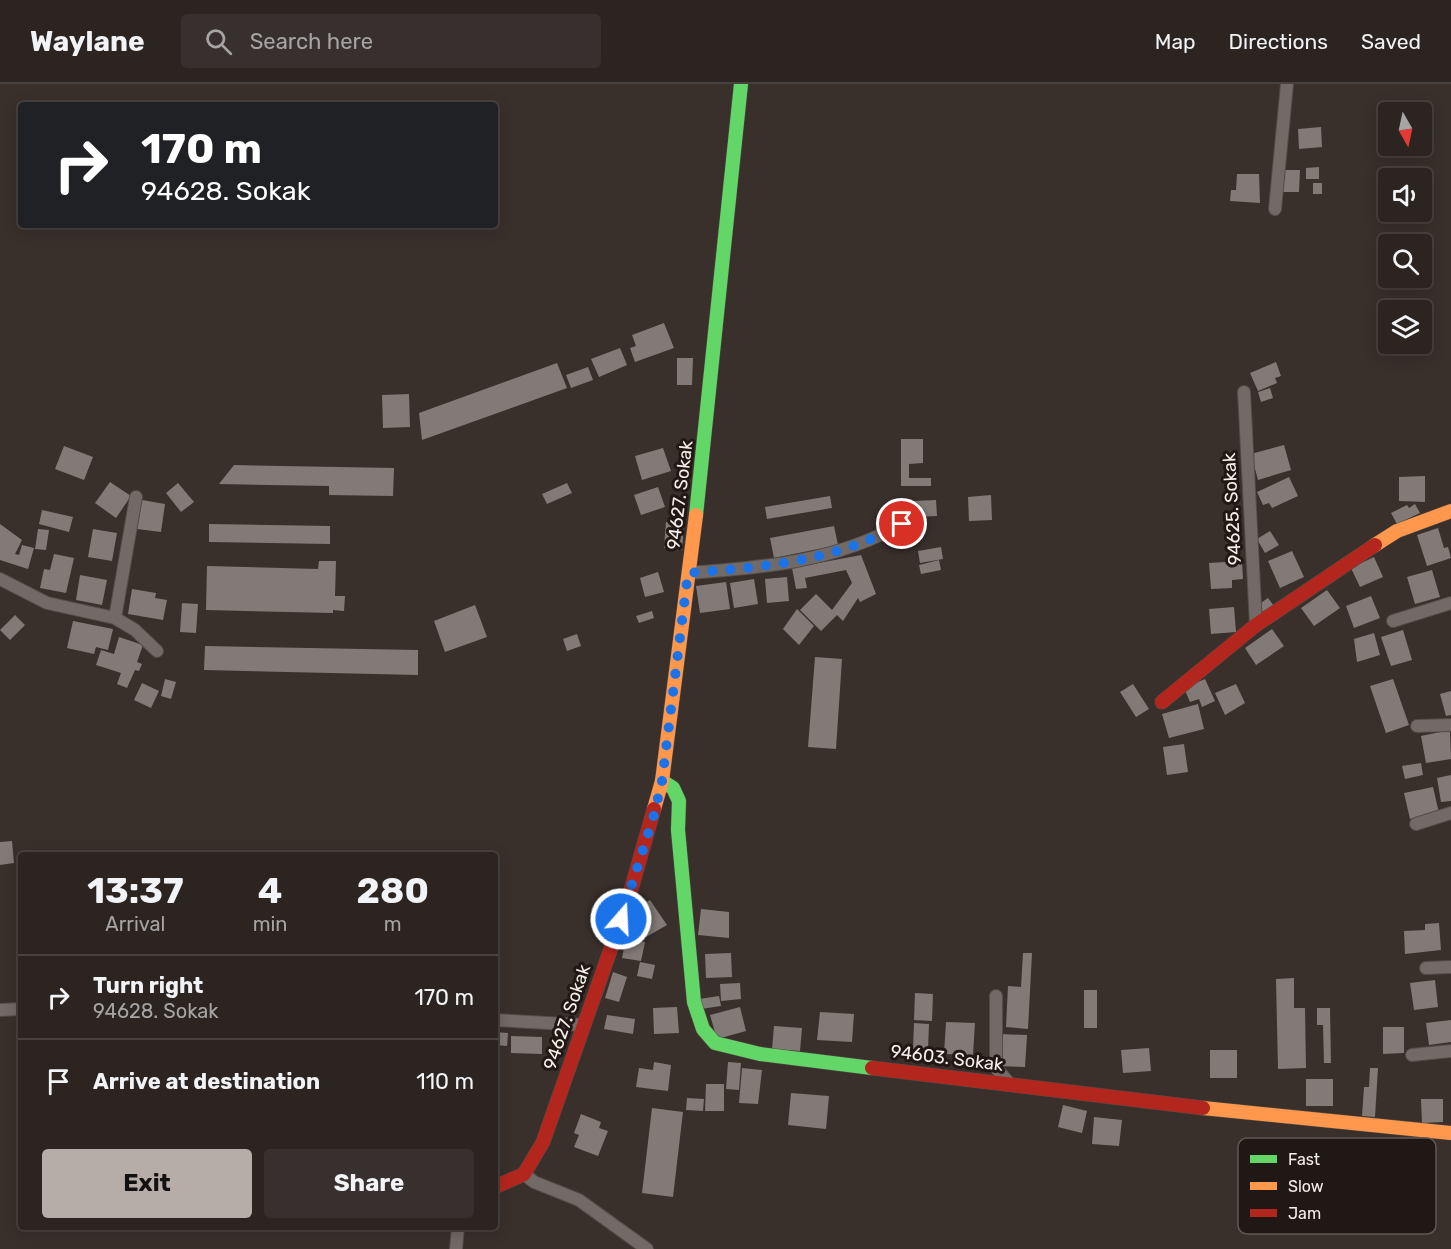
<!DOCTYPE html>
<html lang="en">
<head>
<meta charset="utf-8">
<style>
  body { margin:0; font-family:Rubik,sans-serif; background:#37302e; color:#f1f3f6; height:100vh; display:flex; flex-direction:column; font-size:22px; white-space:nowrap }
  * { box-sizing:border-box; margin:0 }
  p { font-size:20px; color:#a6a4a5 }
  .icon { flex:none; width:33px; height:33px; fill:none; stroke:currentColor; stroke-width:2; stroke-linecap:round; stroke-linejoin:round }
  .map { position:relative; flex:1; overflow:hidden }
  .sheet { position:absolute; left:18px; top:768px; width:480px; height:378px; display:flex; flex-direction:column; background:#2b2421; border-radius:6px; box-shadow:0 3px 15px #0003,0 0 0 2px #47413f }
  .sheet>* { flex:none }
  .banner { position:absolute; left:18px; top:18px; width:480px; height:126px; border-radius:6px; box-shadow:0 3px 15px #0003,0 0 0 2px #47413f; background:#202124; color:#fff; overflow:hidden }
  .needle { width:39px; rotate:171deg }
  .buttons { position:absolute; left:1378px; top:18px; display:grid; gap:12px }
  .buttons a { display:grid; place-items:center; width:54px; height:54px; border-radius:6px; background:#2b2421; box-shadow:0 3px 15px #0003,0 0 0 2px #47413f; font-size:30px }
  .pin { position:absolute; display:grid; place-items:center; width:51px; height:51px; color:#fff; margin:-26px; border:3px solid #fff; border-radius:50%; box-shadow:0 2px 6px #0007 }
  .me { position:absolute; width:66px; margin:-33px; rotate:19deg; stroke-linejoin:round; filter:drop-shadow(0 0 4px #0008) }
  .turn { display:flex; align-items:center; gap:21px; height:126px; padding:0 24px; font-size:27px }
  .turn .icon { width:78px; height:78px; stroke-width:2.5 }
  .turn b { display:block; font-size:42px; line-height:51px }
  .eta { display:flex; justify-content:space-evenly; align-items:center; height:102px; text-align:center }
  .eta b { font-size:36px; font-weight:700; line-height:42px }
  .cta { display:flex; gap:12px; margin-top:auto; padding:12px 24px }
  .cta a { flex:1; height:69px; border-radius:6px; background:#b6aca8; color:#111; font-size:24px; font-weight:700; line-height:69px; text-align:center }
  .cta a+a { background:#37302e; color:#f1f3f6 }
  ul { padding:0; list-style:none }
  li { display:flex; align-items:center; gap:18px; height:84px; padding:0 24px; border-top:2px solid #47413f }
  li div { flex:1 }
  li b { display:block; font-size:22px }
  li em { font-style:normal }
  header { display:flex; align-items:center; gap:36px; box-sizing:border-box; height:84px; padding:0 30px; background:#2b2421; border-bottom:2px solid #47413f }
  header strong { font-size:28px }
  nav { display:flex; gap:33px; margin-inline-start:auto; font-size:21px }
  .search { width:420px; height:54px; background:#37302e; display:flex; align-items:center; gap:15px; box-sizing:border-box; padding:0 21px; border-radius:6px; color:#a6a4a5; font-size:22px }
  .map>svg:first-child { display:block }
  .building { fill:#827a77 }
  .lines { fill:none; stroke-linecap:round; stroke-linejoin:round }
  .street-casing { stroke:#544c48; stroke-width:14 }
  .fast-casing { stroke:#544c48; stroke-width:15 }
  .slow-casing { stroke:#544c48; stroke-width:15 }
  .jam-casing { stroke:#544c48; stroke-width:15 }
  .street { stroke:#716a67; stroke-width:12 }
  .fast { stroke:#63d668; stroke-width:14 }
  .slow { stroke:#ff974d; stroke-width:14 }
  .jam { stroke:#b3261e; stroke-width:14 }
  .route { stroke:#1a73e8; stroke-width:10; stroke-dasharray:0 18 }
  .labels { text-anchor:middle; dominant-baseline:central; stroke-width:6; stroke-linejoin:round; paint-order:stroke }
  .street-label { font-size:18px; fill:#faeeea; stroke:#201815 }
  .key { fill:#201815; stroke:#615855; stroke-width:1.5 }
  .key-label { font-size:16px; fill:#faeeea }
</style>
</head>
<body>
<header>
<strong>Waylane</strong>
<div class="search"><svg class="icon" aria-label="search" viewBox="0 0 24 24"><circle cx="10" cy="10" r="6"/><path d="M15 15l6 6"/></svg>Search here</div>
<nav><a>Map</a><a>Directions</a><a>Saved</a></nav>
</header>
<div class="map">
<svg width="1451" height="1165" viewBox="0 0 1451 1165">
  <rect width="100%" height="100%" fill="#39302c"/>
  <path class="building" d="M1321 43 1322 63 1299 65 1298 45Z
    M1319 83V95H1306V84Z
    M1283 86H1300L1299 108H1282Z
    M1237 90H1259L1260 119 1230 117 1231 106H1236Z
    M1313 99H1322V110H1313Z
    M664 239 674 264 635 278 630 264 636 262 632 251Z
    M620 264 627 281 599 293 591 275Z
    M677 274H693L692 301H677Z
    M1276 278 1281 292 1275 294 1277 299 1258 307 1250 289Z
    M557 279 567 304 422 356 419 329Z
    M588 283 593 296 571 304 566 291Z
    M1270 304 1273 314 1261 318 1258 308Z
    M409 310 410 343 383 344 382 311Z
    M901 355H923V379L909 380V394H931V402H901Z
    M1284 361 1291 386 1258 396 1251 370Z
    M64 362 93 373 84 396 55 385Z
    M663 364 671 387 642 396 635 372Z
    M234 381 394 384 393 412 329 411V402L219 400Z
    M1425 392V418L1399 417V393Z
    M1289 393 1298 412 1272 424 1269 419 1263 421 1257 408Z
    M110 398 131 412 116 434 95 419Z
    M178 399 194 418 181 428 166 409Z
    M567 399 572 409 547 420 542 410Z
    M658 403 665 423 641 431 634 411Z
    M991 411 992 436 969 437 968 413Z
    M830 412 832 424 767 435 765 423Z
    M142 416 165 420 161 448 137 445Z
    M936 416 937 432 914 433 913 417Z
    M1415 420 1420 429 1397 440 1391 429 1407 421 1409 424Z
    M42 426 73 433 69 448 39 440Z
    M666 438 684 439 682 466 664 464Z
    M0 440 22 456 15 470 19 471 22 461 34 464 28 485 0 476Z
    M209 440 330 442V460L209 458Z
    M834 442 838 461 774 474 770 454Z
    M1438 444 1444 464 1448 463 1451 474 1427 482 1417 451Z
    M38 445 49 446 46 466 35 465Z
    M93 445 117 449 112 477 88 473Z
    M1270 447 1279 461 1265 469 1257 455Z
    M941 463 943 475 920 479 918 467Z
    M1292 467 1304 493 1280 504 1268 477Z
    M54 470 74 474 66 509 40 504 44 485 50 486Z
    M861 471 876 510 860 518 858 514 843 537 837 531 821 547 800 526 816 510 832 526 852 499 846 486 805 494 807 504 796 505 792 484Z
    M1374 473 1383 493 1360 503 1351 484Z
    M939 476 941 486 921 490 919 481Z
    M319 477H336L335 512H345L344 527 333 526V529L206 526 207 482 318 485Z
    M1242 477 1243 495 1232 496V504L1211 505 1209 479Z
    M1432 486 1440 513 1415 520 1407 493Z
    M658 488 664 508 645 513 640 494Z
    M80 491 107 496 102 521 76 516Z
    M787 493 789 517 767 519 765 495Z
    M754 495 758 520 734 524 730 499Z
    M726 498 730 525 700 529 696 502Z
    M132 505 156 509 155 514 167 516 163 536 128 530Z
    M1327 506 1340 524 1314 542 1301 524Z
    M1371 512 1380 534 1354 544 1346 522Z
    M1268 514 1274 522 1264 529 1258 521Z
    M182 519 198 520 196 549 180 548Z
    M475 521 487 553 445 568 434 537Z
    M1234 523 1236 548 1211 550 1209 525Z
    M797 525 814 542 799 561 783 545Z
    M652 527 654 534 639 539 636 532Z
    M15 531 25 541 10 556 0 546Z
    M73 537 113 545 108 566 96 563 94 570 67 564Z
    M1272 545 1284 562 1256 581 1245 564Z
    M1403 546 1412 576 1391 582 1381 553Z
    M1374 549 1380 571 1357 578 1354 555Z
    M577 550 581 562 567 567 563 555Z
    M119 553 143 561 137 578 142 580 139 587 135 586 127 604 117 600 121 589 96 581 101 566 114 570Z
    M205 562 418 566V591L204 586Z
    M815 573 842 575 836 665 808 663Z
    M165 595 176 598 171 615 161 612Z
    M1205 595 1215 617 1202 623 1199 615 1190 618 1184 604Z
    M1393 595 1409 641 1386 649 1370 602Z
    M142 599 159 607 151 624 134 616Z
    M1133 600 1149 625 1136 633 1120 608Z
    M1236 600 1245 619 1225 631 1215 609Z
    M1451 607V631L1446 632 1440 610Z
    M1198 620 1204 645 1169 654 1162 630Z
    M1450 646 1451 675 1426 679 1421 652Z
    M1184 660 1188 688 1167 691 1163 663Z
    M1421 679 1423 691 1405 695 1402 682Z
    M1451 691V717L1441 718 1437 694Z
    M1433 703 1439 729 1410 735 1404 709Z
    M12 757 14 779 0 781V758Z
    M650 816 667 841 646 853 630 828Z
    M701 825 729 828V854L698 851Z
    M1439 839 1441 866 1405 870 1404 847 1425 846V840Z
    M626 854 645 858 641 877 622 874Z
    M731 869 732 893 706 894 705 870Z
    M1023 869H1032L1028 945 1006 943 1008 902 1021 903Z
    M640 878 655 881 652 895 637 892Z
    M613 888 627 893 619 918 605 914Z
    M1294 894V924H1305L1306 984 1278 985 1276 895Z
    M1435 896 1438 923 1414 926 1410 899Z
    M740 899 741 915 721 917 720 900Z
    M1084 906H1097V944H1084Z
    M915 909 933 910 932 937 914 936Z
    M719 912 721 922 701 925 699 915Z
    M677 923 679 949 654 950 653 924Z
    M740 923 746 947 717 955 710 931Z
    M1317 924H1330L1331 979H1324L1323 941H1317Z
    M820 928 854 930 852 958 817 956Z
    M607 931 635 935 633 950 604 945Z
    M1451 936V958L1429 961 1426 939Z
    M946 938 975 939 973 971 944 970Z
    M914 939 929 940 928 965H913Z
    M774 942 802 944 800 967 772 965Z
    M1383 943H1404V969L1383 970Z
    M495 948 508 949 507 962 495 961Z
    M1000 950 1027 951 1025 983 999 982Z
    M511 952 542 953V970L511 969Z
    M1149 964 1151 987 1123 989 1121 966Z
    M1210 966H1237V994H1210Z
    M654 978 671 981 668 1007 636 1003 639 984 653 986Z
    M728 978 741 979 739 1006 726 1005Z
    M742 984 762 986 758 1020 739 1019Z
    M1370 984H1378L1375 1033 1362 1032 1364 1003H1369Z
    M1306 995H1333V1022H1306Z
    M706 1000H724V1027H705Z
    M791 1009 829 1012 826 1045 788 1041Z
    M687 1014 704 1015 703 1027 686 1026Z
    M1421 1015H1443V1038L1422 1039Z
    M1063 1021 1087 1027 1082 1049 1058 1043Z
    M652 1024 683 1028 673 1113 642 1109Z
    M581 1030 601 1038 599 1044 608 1047 598 1072 574 1063 579 1051 574 1049Z
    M1094 1033 1122 1036 1119 1062 1092 1060Z"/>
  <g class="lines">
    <g class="street-casing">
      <path id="street" d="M1275 125 1287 0
        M1244 308 1256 541
        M688 489C765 483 834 478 902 440
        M0 495 47 519 115 534 135 546 157 567
        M115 534 136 413
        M1393 537 1451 519
        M1417 642 1451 641
        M1416 740 1451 729
        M1426 884 1451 883
        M996 912V984L1009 999
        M0 926 21 925
        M495 936 583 941
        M1412 971 1451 967
        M524 1090 534 1098 579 1116 647 1165
        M456 1165 458 1143"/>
    </g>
    <g class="fast-casing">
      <path id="fast" d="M696 431 741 0
        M662 697 673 704 679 717 678 746 694 918 703 945 715 959 760 970 872 984"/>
    </g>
    <g class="slow-casing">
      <path id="slow" d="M1375 461 1397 447 1451 427
        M654 725 662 697 696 431
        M1203 1024 1451 1049"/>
    </g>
    <g class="jam-casing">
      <path id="jam" d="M1162 618 1256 541 1375 461
        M872 984 1203 1024
        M495 1103 524 1090 543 1058 629 813 654 725"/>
    </g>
    <use href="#street" class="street"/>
    <use href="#fast" class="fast"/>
    <use href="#slow" class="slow"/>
    <use href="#jam" class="jam"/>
  </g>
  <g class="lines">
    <path class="route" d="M621 835 654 731 662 697 688 489C764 483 834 478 902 440"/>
  </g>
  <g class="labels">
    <g class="street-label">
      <text transform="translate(680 411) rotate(-83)">94627. Sokak</text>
      <text transform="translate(1232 425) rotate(-93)">94625. Sokak</text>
      <text transform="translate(567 933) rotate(-71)">94627. Sokak</text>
      <text transform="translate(947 974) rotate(7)">94603. Sokak</text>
    </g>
  </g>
  <rect x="1238" y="1054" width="198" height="96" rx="9" class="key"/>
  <rect x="1250" y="1071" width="27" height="8" fill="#63d668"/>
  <rect x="1250" y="1098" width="27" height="8" fill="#ff974d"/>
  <rect x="1250" y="1125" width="27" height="8" fill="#b3261e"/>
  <g class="key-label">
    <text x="1288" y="1081">Fast</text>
    <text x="1288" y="1108">Slow</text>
    <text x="1288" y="1135">Jam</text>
  </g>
</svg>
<div class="buttons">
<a><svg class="needle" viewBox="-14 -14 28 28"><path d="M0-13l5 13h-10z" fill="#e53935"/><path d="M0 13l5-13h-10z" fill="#a6a4a5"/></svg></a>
<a><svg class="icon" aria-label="sound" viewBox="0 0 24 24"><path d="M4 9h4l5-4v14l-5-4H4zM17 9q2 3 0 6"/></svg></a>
<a><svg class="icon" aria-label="search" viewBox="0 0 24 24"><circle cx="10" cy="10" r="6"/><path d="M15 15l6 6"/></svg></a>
<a><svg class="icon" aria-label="layers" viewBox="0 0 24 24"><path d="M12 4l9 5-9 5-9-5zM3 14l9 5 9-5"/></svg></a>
</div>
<div class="pin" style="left:902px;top:440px;background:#d93025"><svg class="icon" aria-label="arrive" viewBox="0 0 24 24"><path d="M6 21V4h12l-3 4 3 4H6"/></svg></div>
<svg class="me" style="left:621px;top:835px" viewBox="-20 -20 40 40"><circle r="17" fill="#1a73e8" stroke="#fff" stroke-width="3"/><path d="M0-11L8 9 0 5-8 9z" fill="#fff"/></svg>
<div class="banner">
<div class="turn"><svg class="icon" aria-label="right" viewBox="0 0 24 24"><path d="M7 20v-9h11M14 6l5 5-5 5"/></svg><div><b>170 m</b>94628. Sokak</div></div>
</div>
<section class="sheet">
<div class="eta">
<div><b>13:37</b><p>Arrival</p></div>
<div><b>4</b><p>min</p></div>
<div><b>280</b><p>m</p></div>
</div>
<ul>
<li><svg class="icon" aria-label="right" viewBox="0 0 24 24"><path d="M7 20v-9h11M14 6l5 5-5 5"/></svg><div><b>Turn right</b><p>94628. Sokak</p></div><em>170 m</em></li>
<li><svg class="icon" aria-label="arrive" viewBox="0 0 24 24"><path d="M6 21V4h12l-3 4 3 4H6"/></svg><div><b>Arrive at destination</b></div><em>110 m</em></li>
</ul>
<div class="cta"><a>Exit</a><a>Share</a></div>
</section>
</div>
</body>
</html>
